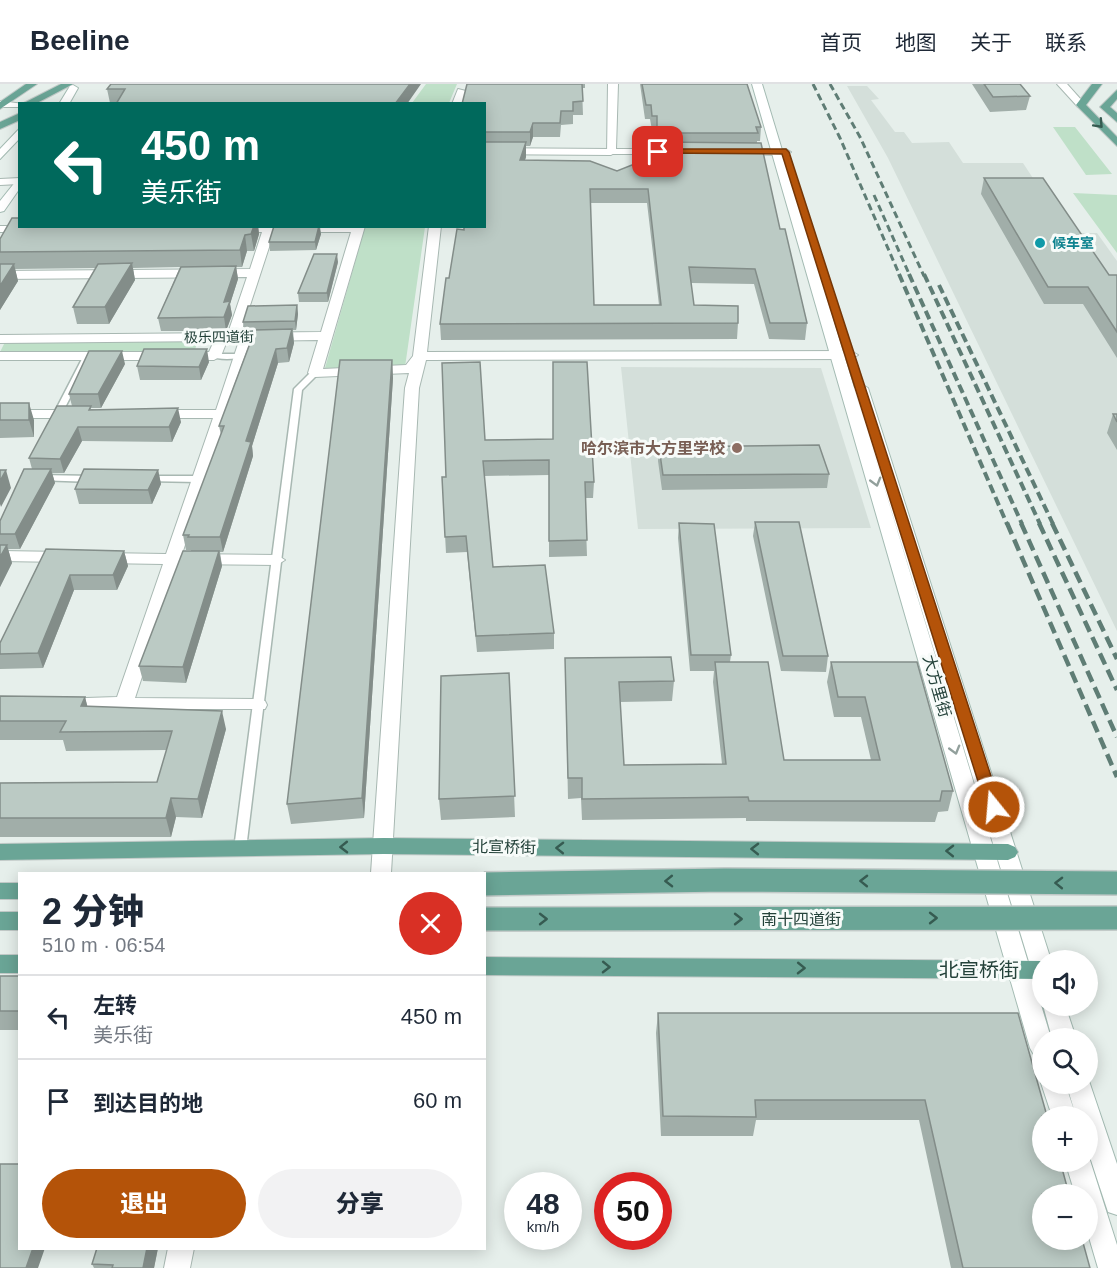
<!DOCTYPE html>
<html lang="zh">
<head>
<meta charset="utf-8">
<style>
  body { margin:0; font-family:Helvetica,"Noto Sans SC",sans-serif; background:#f2f2f3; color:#1f2937; height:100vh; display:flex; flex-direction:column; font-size:22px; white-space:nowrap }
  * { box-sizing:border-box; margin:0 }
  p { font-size:20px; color:#747a83 }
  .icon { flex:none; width:33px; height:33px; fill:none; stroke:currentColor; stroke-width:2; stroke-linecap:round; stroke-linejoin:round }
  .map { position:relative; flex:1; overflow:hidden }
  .side { position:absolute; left:18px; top:788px; width:468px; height:378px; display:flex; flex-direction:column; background:#fff; border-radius:0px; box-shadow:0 3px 15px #0003 }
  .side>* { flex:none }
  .banner { position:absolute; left:18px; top:18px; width:468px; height:126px; border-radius:0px; box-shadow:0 3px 15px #0003; background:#00695c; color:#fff; overflow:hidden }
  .tools { position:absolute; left:1032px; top:866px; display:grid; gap:12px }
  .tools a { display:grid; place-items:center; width:66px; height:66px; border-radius:50%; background:#fff; box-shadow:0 3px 15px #0003; font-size:30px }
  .speed { position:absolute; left:504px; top:1088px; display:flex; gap:12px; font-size:30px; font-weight:700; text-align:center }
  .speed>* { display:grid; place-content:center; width:78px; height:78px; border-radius:50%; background:#fff; box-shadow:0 3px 15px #0003; line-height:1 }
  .speed small { font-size:15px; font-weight:400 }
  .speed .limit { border:9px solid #d22; background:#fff; color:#111 }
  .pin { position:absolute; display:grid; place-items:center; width:51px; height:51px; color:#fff; margin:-26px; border-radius:12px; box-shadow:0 3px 9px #0006 }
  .me { position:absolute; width:66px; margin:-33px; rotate:343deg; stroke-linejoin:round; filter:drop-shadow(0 0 4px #0008) }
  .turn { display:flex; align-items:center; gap:21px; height:126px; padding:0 24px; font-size:27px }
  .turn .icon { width:78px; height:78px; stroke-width:2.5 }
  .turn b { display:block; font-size:42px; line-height:51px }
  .round { display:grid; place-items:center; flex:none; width:63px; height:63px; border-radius:32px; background:#f2f2f3 }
  .summary { display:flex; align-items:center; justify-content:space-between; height:102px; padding:0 24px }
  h1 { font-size:36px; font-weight:800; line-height:45px }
  .action { display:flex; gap:12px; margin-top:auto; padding:12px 24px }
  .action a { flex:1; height:69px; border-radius:36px; background:#b45309; color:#fff; font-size:24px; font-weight:800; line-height:69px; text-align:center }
  .action a+a { background:#f2f2f3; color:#1f2937 }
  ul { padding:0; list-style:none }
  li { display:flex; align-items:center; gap:18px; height:84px; padding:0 24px; border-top:2px solid #e0e1e3 }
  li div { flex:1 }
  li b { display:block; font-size:22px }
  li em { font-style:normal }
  header { display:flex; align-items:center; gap:36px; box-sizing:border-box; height:84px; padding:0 30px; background:#fff; border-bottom:2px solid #e0e1e3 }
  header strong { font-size:28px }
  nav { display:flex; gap:33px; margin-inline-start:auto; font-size:21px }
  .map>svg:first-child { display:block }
  .built { fill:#d4dfda }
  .green { fill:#bfe0c8 }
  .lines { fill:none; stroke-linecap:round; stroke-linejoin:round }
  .service-casing { stroke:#a8b8b2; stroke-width:3 }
  .minor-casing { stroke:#a8b8b2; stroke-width:2 }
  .tertiary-casing { stroke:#a8b8b2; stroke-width:2 }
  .secondary-casing { stroke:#a4bbb3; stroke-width:2 }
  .primary-casing { stroke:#c2cac8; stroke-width:2 }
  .service { fill:#fff; fill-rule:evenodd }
  .minor { fill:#fff; fill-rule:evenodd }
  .tertiary { fill:#fff; fill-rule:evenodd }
  .secondary { fill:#fff; fill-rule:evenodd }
  .primary { fill:#6aa596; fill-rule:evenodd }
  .rail-far2 { stroke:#5f7d75; stroke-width:3; stroke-dasharray:7 4; stroke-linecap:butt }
  .rail-far1 { stroke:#5f7d75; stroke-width:4; stroke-dasharray:9 4.5; stroke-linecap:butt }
  .rail { stroke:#5f7d75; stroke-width:4.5; stroke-dasharray:12 6; stroke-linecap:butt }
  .primary-bridge-casing { stroke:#c2cac8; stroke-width:26; stroke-linecap:butt }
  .primary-bridge { stroke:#6aa596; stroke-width:23 }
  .wall { fill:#a1aea9; fill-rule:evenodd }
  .shaded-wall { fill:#838d89 }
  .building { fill:#bbcac4; stroke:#838d89; stroke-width:1.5; fill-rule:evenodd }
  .oneway { stroke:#365b51 }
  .oneway2 { stroke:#92a09c }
  .route { fill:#b45309; stroke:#753606; stroke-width:1.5 }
  .culture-dot { fill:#0f9aa8; stroke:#f7fbf9; stroke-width:2 }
  .education-dot { fill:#8d6e63; stroke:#f7fbf9; stroke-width:2 }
  .labels { text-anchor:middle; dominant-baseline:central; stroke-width:6; stroke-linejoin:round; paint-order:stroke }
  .far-culture-label { font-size:14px; font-weight:bold; fill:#0d838f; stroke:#f7fbf9; text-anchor:start }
  .far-street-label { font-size:14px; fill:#24423a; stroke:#f7fbf9 }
  .education-label { font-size:16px; font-weight:bold; fill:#785e54; stroke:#f7fbf9; text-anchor:end }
  .street-label { font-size:16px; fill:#24423a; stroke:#f7fbf9 }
  .near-street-label { font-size:20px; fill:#24423a; stroke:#f7fbf9 }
</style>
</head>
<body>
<header>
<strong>Beeline</strong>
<nav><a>首页</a><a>地图</a><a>关于</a><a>联系</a></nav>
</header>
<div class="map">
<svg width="1117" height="1184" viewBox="0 0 1117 1184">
  <rect width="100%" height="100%" fill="#e6efeb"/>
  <path class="built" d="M847 2H867L879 15 871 16 895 48H904L912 59 949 58 963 79H1023L1069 149H1097L1117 177V547L888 74Z
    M621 283 821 284 871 444 638 445Z"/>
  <path class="green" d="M426 0H457L449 19H412Z
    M1053 43H1075L1112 90 1086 91Z
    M1073 109 1117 111V169Z
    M365 143H425L405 283 325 284Z
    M6 256 197 257 195 267 0 268Z"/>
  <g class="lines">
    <g class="service-casing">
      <path id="service" d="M211 270H240L244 272C236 276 218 276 210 272Z
        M82 275H85L89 277 59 335 55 337H52L51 335Z
        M312 287H318L319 289 302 306 246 765 244 768 240 769 236 768 234 765 294 305Z
        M40 391 93 392 97 395 93 398 37 396 36 394Z
        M148 392H198L202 395 198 398 145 397 144 395Z"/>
    </g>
    <g class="minor-casing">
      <path id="minor" d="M1057 0H1067L1084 19V23H1078Z
        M458 5 466 7 462 20H452Z
        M484 64 611 65 616 68 611 71 484 70Z
        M20 94V100L0 101V95Z
        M0 142H34L36 145 30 148H0Z
        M365 142 323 285 406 281 413 272 429 142H441L427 268 851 267 858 271 851 275 426 276 419 304 391 789H371L405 304 409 289 315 293 308 289 318 256 252 257 182 470 277 471 285 476 277 481 179 480 135 614 258 615 265 617 267 621 265 625H62L55 623 53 619 55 615 117 613 163 480 102 479 94 474 102 469 166 470 213 334H156L149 330 156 326H216L239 257H227L221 272 214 276H0V268H209L214 257 0 259V251L228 249 247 193 0 195V187L250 185 262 148H234L228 145 230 143ZM274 148H351L321 248 241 249Z
        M0 326H75L82 330 75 334H0Z
        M0 467 65 468 73 473 65 478 0 477Z
        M168 1164H194L190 1184H164Z"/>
    </g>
    <g class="tertiary-casing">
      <path id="tertiary" d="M608 0H618L616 65H682L686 66V70H607Z
        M0 17 24 20H20V23H0Z
        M739 65H786L791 68 786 71 735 70V66Z"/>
    </g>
    <g class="secondary-casing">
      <path id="secondary" d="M752 0H762L1051 954H1042V974L1034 971 1030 964Z
        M73 1 78 4 69 20H59L70 2Z
        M20 44V54L0 75V65Z
        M20 92V104L4 127 0 128V117Z
        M861 300 868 304 1051 876H1042V893L1034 890 1031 884 854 304Z
        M1043 921H1065L1076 954H1052Z
        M1088 994 1117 1080V1131L1108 1128 1088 1067V1032H1076L1066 999H1088Z
        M1042 996V999H1065L1076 1032H1052L1041 999Z
        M1088 1070 1117 1161V1184H1098L1088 1150V1110H1075L1065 1077H1088Z"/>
    </g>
    <g class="primary-casing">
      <path id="primary" d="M26 0H37L0 25V18Z
        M61 0H73L35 20H22Z
        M1092 0H1102L1086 21 1117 53V62L1076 21Z
        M1117 6V15L1110 23 1117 29V38L1100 23Z
        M20 29V36L0 45V38Z
        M384 754 1008 760 1015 763 1018 768 1015 773 1008 776 384 770 0 776V760Z
        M0 799H20V815H0Z
        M0 828H20V846H0Z
        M0 871H20V889H0Z
        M484 873 1042 877V895L484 891Z"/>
    </g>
    <use href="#service" class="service"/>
    <use href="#minor" class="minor"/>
    <use href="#tertiary" class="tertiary"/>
    <use href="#secondary" class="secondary"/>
    <use href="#primary" class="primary"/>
    <path class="rail-far2" d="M813 0 840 54 900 192
      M830 0 860 53 924 192
      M874 111 910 192"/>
    <path class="rail-far1" d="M899 190 1007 440
      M909 190 1022 440
      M924 190 1040 440
      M939 201 1053 440"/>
    <path class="rail" d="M1007 439 1117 693
      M1021 439 1117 653
      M1039 439 1117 606
      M1052 439 1117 575"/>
    <g class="primary-bridge-casing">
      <path id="primary-bridge" d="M484 800 725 796 1117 799
        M484 835 1117 834"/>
    </g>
    <use href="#primary-bridge" class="primary-bridge"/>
  </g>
  <path class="wall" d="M111 0 407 20 110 19 107 5Z
    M467 0H585V4H582L583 31H573V40L561 41 560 53H533L530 62H526V73L525 76 617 87 657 77 656 46H652L650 35H645L640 0H747L761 43 760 57H757V59L780 145 807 239 805 256 769 255 754 200 691 199 694 221 738 239 737 255 441 256 440 240 449 194 464 146 484 142V20ZM590 119H647L659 221H594Z
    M972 0H1020L1030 12 1026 26 990 28Z
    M984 94 1109 191H1117V274L1083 220H1044L981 110Z
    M20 142H258L259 150 254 167H247L242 183H236L238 195 230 220 232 231 226 247H161L158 234 180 183 133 184 135 196 109 240H77L73 223 96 184 15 185 18 197 0 226V168Z
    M320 142 321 150 316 166 270 167 269 158Z
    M338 178 328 218H299L298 209Z
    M297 221 298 230 296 246H293L294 259 289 278 278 279 252 362 253 372 223 468H220L222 482 186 599 143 597 139 582 191 467V466H186L183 451 221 351 219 342 254 247H244L243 238Z
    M392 276 393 294 364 734 291 740 287 720Z
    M209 278 201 296H140L137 282Z
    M125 280 101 324H91V325L181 338 172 358 82 357 64 389H52L55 399 20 465H8L12 479 0 503V437L32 385 29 374 72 322 69 310Z
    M0 319 34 336V353L0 354Z
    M1113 330H1117V366L1107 349Z
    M553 355 594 398 593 414H585L587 472 549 473V391L484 392 493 483 554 549V565L477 568 467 468 446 469 442 393H446L485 356Z
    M659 363 829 390 827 404 662 406 658 377Z
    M158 386 161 400 152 420H79L75 405Z
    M755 438 828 572 826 588 781 587 753 452Z
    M679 439 731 571 730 578 784 676H871L861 633H834L827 598 831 578H917L953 707 948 727 938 728 935 738 746 737V734L582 736 581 714 568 715 565 574 674 597 672 617 620 618 624 681 722 680 713 598 714 587H690L678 454Z
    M46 465 124 467 128 482 117 506H74L43 584 0 585V559Z
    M509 589 515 733 441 736 439 715Z
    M0 612 85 613 87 622 226 645 202 734 176 733 171 753H0V699L157 698 167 666 66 667 63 656H0Z
    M0 892H20V946H0Z
    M658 929H1018L1090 1184H951L919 1036H756L753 1052H661L656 949Z
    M97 1164H158L154 1184H94L92 1180Z"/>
  <path class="shaded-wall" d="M410 0H421L407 20H395Z
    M533 39V53L530 62V48Z
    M526 58V73L520 91V76Z
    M254 142H258L259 150 254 167 251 150Z
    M319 142 321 150 316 166 315 158Z
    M245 151 247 167 242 183 240 166Z
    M337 170 338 178 328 218 327 209Z
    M132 179 135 196 109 240 105 223Z
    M14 180 18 197 0 226V202Z
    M236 182 238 195 230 220 232 231 226 247 224 233V218Z
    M297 221 298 230 296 246 295 237Z
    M292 245 294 259 289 278 287 264Z
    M207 265 209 278 201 296 199 283Z
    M276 265 278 279 252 362 253 372 223 468 220 453 246 357Z
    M122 267 125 280 101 324 98 310Z
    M392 276 393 294 364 734 362 714Z
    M29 319 34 336V353L29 336Z
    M178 324 181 338 172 358 169 343Z
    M78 343 82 357 64 389 60 375Z
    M51 385 55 399 20 465 15 450Z
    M6 386 11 404 1 423 0 420V397Z
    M158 386 161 400 152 420 148 406Z
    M7 461 12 479 0 503V473Z
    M124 467 128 482 117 506 113 491Z
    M219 467 222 482 186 599 183 583Z
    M70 491 74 506 43 584 38 569Z
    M85 613 90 632 81 622Z
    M222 627 226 645 202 734 198 715Z
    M171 714 176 733 171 753 166 734Z
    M33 1164H45L38 1184H26Z
    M147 1164H158L154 1184H143Z"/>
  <path class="building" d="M111 0H410L395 20H116L125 5H107Z
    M467 0H582L583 17 573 18V27H561L560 39H533L530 48H484V20H462Z
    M642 0H747L761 43H756L758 49H657V32H652L651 21H646Z
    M984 0H1020L1030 12 993 13Z
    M484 58H526L520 76 590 77 617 87 642 77H658L657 58 761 59 780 145H785L807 239H770L755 185 689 183 694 221 738 222V239L440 240 446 194H449L457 145 464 146V142H484ZM590 105H648L661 221H594Z
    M984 94H1043L1109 191H1117V248L1088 203H1048Z
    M12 134H20V142H254L251 150 245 151 240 166 0 168V155Z
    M274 142H319L315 158H269Z
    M314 170H337L327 209H298Z
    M132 179 105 223H73L98 180Z
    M0 180H14L0 202Z
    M236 182 224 218 230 217 224 233 158 234 181 183Z
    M297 221 295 237 243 238 248 222Z
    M292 245 287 264 276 265 246 357 251 358 220 453H188L189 451H183L224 342H219L255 246Z
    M144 265H207L199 283 137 282Z
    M89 267H122L98 310H69Z
    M340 276H392L362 714 287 720Z
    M480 278 485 356 553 355V278H587L594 398H585L587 456 549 457V376L483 377 493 483 545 481 554 549 476 552 466 452 445 453 442 393H446L442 279Z
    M0 319H29V336H0Z
    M57 322H91L89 326 178 324 169 343H78L60 375 29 374Z
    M1113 330H1117V338Z
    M819 361 829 390 663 391 659 363Z
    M24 385H51L15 450H0V437Z
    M84 385 158 386 148 406 75 405Z
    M0 386H6L0 397Z
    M755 438H799L828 572H783Z
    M679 439 714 440 731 571H691Z
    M0 461H7L0 473Z
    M46 465 124 467 113 491H70L38 569 0 570V559Z
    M183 467H219L183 583 139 582Z
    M671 573 674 597 619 598 624 681 726 680 715 578H768L784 676H880L865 613H838L831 578H917L953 707H942L940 717H749L748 713 582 715V694H568L565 574Z
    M509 589 515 712 439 715 441 592Z
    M0 612 85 613 81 622 222 627 198 715 171 714 166 734H0V699L157 698 172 647 60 648 66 637H0Z
    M0 892H20V927H0Z
    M658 929H1018L1047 1032H1042V1077H1060L1069 1110H1042V1155H1082L1090 1184H963L925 1016H755L756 1033 663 1032Z
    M0 1080H20V1164H33L26 1184H0Z
    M97 1164H147L143 1184H112L113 1181 92 1180Z"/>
  <defs><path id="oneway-chevron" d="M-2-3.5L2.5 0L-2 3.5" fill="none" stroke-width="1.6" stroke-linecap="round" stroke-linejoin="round" transform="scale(1.5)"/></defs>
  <g class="oneway">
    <use href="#oneway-chevron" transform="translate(1099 40) rotate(47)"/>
    <use href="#oneway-chevron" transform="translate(344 763) rotate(179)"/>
    <use href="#oneway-chevron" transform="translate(560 764) rotate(-179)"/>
    <use href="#oneway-chevron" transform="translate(755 765) rotate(-179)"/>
    <use href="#oneway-chevron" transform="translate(950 767) rotate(-179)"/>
    <use href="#oneway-chevron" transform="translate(669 797) rotate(179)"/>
    <use href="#oneway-chevron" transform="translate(864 797) rotate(-179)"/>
    <use href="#oneway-chevron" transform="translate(1059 799) rotate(-179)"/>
    <use href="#oneway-chevron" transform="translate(933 834)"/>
    <use href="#oneway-chevron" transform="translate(543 835)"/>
    <use href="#oneway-chevron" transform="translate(738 835)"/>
    <use href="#oneway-chevron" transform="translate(606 883) rotate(1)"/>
    <use href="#oneway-chevron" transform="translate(801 884) rotate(1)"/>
  </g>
  <g class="oneway2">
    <use href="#oneway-chevron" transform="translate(876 398) rotate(74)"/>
    <use href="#oneway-chevron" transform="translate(955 666) rotate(74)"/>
  </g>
  <path class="route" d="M658 65H786L789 68 1001 723 999 727H989L986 723 782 70 656 69Z"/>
  <circle class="culture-dot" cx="1040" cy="159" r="6"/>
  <circle class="education-dot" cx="737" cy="364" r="6"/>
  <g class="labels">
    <g class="far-culture-label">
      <text x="1052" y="159">候车室</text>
    </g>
    <g class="far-street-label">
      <text transform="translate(219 253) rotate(-1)">极乐四道街</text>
    </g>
    <g class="education-label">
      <text x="725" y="364">哈尔滨市大方里学校</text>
    </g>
    <g class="street-label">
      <text transform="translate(937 602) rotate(74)">大方里街</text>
      <text transform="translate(504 763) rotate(1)">北宣桥街</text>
      <text x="801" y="835">南十四道街</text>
    </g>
    <g class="near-street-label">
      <text x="979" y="886">北宣桥街</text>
    </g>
  </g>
</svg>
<div class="tools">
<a><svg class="icon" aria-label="sound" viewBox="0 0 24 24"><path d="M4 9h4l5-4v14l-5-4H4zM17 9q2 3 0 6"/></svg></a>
<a><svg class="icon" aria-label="search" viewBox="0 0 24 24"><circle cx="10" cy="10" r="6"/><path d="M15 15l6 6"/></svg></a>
<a>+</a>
<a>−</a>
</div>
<div class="speed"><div>48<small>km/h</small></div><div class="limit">50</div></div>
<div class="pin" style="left:658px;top:68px;background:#d93025"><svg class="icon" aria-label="arrive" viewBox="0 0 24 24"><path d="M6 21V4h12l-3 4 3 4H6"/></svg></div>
<svg class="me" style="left:994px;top:723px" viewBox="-20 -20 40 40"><circle r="17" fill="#b45309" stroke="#fff" stroke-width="3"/><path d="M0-11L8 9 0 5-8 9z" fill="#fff"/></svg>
<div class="banner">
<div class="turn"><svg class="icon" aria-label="left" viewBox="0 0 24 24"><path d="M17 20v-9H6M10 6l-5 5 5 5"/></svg><div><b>450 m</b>美乐街</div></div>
</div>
<section class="side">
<div class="summary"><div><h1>2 分钟</h1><p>510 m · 06:54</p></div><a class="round" style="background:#d93025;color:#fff"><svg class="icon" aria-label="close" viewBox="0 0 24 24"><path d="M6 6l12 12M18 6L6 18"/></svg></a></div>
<ul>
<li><svg class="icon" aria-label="left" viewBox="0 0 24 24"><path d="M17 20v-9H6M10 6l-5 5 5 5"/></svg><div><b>左转</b><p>美乐街</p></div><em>450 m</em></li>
<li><svg class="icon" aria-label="arrive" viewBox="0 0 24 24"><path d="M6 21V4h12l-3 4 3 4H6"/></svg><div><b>到达目的地</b></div><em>60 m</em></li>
</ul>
<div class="action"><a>退出</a><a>分享</a></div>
</section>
</div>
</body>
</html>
